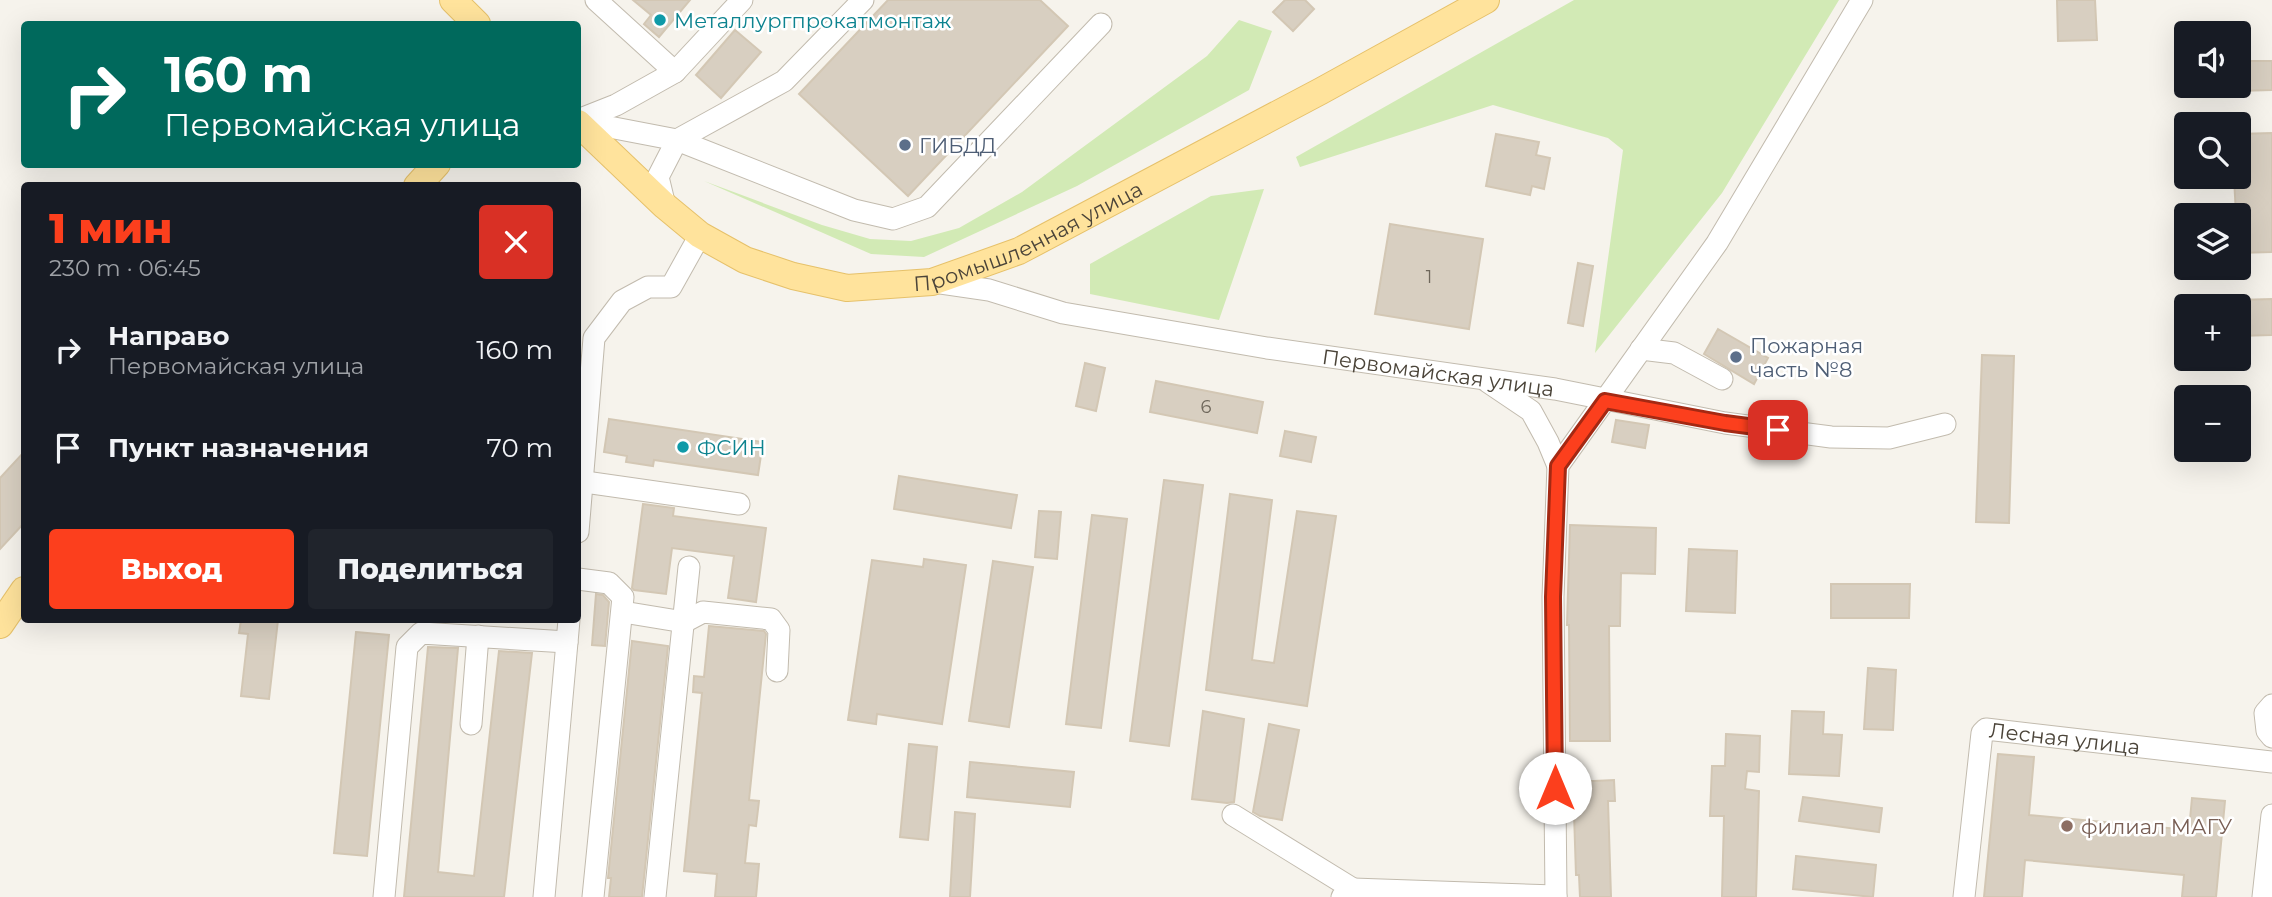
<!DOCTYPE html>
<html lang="ru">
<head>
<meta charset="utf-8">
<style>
  body { margin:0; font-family:Montserrat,sans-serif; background:#20242c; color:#f1f3f6; height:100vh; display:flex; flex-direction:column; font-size:26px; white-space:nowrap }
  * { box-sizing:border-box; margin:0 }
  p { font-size:23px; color:#9ea1a6 }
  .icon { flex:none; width:38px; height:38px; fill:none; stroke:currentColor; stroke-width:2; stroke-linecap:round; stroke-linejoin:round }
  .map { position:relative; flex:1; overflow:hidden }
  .drawer { position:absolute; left:21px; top:182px; width:560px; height:441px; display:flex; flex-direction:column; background:#171b24; border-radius:7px; box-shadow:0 7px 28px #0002 }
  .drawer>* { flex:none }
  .guide { position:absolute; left:21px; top:21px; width:560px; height:147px; border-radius:7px; box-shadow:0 7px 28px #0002; background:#00695c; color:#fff; overflow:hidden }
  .controls { position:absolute; left:2174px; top:21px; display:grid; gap:14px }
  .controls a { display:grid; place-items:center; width:77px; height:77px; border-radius:7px; background:#171b24; box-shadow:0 7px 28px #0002; font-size:35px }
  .pin { position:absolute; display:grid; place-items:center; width:60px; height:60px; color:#fff; margin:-30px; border-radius:14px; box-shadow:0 4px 10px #0006 }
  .me { position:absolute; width:77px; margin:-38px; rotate:0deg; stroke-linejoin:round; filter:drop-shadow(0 0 5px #0008) }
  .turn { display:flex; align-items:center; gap:24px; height:147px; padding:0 28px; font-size:32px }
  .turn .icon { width:91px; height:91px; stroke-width:2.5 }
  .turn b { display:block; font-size:49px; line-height:60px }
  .round { display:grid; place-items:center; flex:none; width:74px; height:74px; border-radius:7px; background:#20242c }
  .summary { display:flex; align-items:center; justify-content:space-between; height:119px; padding:0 28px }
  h1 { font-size:42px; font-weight:800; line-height:52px; color:#fc3f1d }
  .primary-button { display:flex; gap:14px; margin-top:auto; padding:14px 28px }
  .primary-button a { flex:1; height:80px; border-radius:7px; background:#fc3f1d; color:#fff; font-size:28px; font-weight:800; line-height:80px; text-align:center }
  .primary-button a+a { background:#20242c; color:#f1f3f6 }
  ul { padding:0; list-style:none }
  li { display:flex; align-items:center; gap:21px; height:98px; padding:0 28px }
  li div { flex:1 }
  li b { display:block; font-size:26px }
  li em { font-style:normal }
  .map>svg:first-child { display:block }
  .green { fill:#d2eab5 }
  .building { fill:#d8cfc1; stroke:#d3c7b4; stroke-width:2 }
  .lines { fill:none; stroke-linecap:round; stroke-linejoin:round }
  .minor-casing { stroke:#c2bbae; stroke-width:23 }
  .major-casing { stroke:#e6c16a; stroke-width:28 }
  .minor { stroke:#fff; stroke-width:21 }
  .major { stroke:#ffe39c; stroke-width:26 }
  .route-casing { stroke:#a42913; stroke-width:18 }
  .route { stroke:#fc3f1d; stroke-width:12 }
  .culture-dot { fill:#0f9aa8; stroke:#fff; stroke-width:2.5 }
  .service-dot { fill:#5c6f8a; stroke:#fff; stroke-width:2.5 }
  .education-dot { fill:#8d6e63; stroke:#fff; stroke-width:2.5 }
  .labels { text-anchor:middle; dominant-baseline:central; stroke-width:5; stroke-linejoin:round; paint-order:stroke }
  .number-label { font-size:18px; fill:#6e675b }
  .culture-label { font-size:21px; fill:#0d838f; stroke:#fff; text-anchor:start }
  .service-label { font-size:21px; fill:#4e5e75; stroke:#fff; text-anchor:start }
  .street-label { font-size:21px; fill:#4b4439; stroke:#fff }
  .education-label { font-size:21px; fill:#785e54; stroke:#fff; text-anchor:start }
</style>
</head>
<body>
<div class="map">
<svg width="2272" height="897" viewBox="0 0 2272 897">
  <rect width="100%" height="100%" fill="#f6f3ec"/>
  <path class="green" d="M1574 0H1839L1722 193 1595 353 1623 150 1608 138 1493 105 1300 167 1296 157Z
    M1239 20 1272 31 1249 90 1077 186 924 257 871 254 704 181 822 225 870 239 911 241 959 228 1022 192 1207 56Z
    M1264 189 1219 320 1090 294V264L1211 196Z"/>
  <path class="building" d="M633 0H690L659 37 644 24 651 15Z
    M888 0H1040L1068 26 908 196 799 94Z
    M1285 0H1305L1314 9 1293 31 1273 12Z
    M2057 0H2095L2097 40 2058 41Z
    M735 30 761 52 721 98 696 75Z
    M2238 61H2272V90L2238 91Z
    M2272 133V252L2238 253V215H2236L2234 177H2238V134Z
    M1496 134 1539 142 1536 155 1550 158 1544 189 1532 186 1530 195 1486 186Z
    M1390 224 1483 239 1469 329 1375 314Z
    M1578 263 1593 266 1583 326 1568 323Z
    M2272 299V335L2238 336V300Z
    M1718 329 1768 358 1754 384 1704 354Z
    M1982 355 2014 356 2009 523 1976 522Z
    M1085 363 1105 368 1096 411 1076 406Z
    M1156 381 1263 402 1257 433 1150 412Z
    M609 419 763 442 758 475 654 460 653 466 626 462 627 456 604 452Z
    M1616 420 1649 425 1645 448 1612 442Z
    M1285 431 1316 437 1311 462 1280 456Z
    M24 452V523L0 549V478Z
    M899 476 1017 495 1011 528 894 509Z
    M1164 480 1203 485 1169 746 1130 741Z
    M1230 494 1272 500 1252 660 1274 663 1297 511 1336 516 1307 706 1206 690Z
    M643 504 674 508 673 516 766 528 756 602 728 598 734 556 672 548 666 594 634 590 632 588Z
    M1039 511 1061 512 1057 559 1035 557Z
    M1092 515 1127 519 1101 728 1066 724Z
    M1570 525 1656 528 1655 574 1621 573 1620 626H1609L1610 741H1570L1569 625H1567Z
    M1689 549 1737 551 1735 613 1686 611Z
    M924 559 966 565 942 724 877 714 876 724 848 720 872 560 923 567Z
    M993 561 1033 567 1009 727 969 721Z
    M1831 584H1910L1909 618H1831Z
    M596 594 603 595 609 602 605 646 592 645Z
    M241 620H278L269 699 241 696 248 634 239 633Z
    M709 626 764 631 766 634 749 800 759 801 756 826 749 825 745 863 759 864 756 897H715L717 874 684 871 702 693 693 692 694 676 704 677Z
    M356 632 389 635 367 856 334 853Z
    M632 641 668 646 642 897H609L611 878H608Z
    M428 647 458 648 438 872 474 876 499 651 532 653 504 897H404Z
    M1868 668 1896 670 1893 730 1864 729Z
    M1203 711 1244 719 1234 802 1227 803 1192 799Z
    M1792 711 1824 712 1823 734 1842 735 1839 776 1789 774Z
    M1269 724 1299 730 1282 820 1260 816 1253 812Z
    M1726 734 1760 736 1759 772 1747 771 1745 789 1759 791 1756 897H1722L1724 816H1710L1712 766H1725Z
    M909 744 937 747 928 840 900 837Z
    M1998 754 2034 757 2029 815 2189 830 2192 798 2225 801 2216 897H2182L2184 875 2025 860 2022 897H1984Z
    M970 762 1074 772 1070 807 967 797Z
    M1614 780 1615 801H1608L1611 897H1580L1579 875H1576L1573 782Z
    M1803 797 1882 808 1879 832 1799 821Z
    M955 812 975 814 970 897H950Z
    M1796 856 1876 865 1873 897 1793 889Z"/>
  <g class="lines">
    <g class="minor-casing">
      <g id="minor">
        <path d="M675 72 742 0"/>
        <path d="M578 120 616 105 675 72 596 0"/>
        <path d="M578 121 677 140 854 210 893 219 927 207 1101 24"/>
        <path d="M665 206 658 177 677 140 784 81 863 0"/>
        <path id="s1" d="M934 282 989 290 1063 313 1267 348 1555 389 1725 423 1831 437 1889 438 1945 424"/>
        <path d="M1641 349 1674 353 1722 379"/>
        <path d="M1488 382 1531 411 1548 442 1558 466"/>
        <path d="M578 481 739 504"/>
        <path d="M578 532 594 338 622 301 648 287H671L700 235"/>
        <path d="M578 579 609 583 623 597 593 897"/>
        <path d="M623 612 684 622 703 612 771 619 779 630 777 671"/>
        <path d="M2272 705 2265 713 2267 731 2272 737"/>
        <path d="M471 724 478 636"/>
        <path d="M1233 815 1353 889"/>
        <path d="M384 897 407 647 421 633 567 642"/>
        <path d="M544 897 569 620"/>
        <path d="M655 897 689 567"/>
        <path d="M1342 897 1353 889 1556 896"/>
        <path d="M1556 897 1553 597 1558 466 1717 243 1862 0"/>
        <path id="s2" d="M1964 897 1982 733 1986 729 2272 762"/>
        <path d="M2263 897 2272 815"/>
      </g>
    </g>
    <g class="major-casing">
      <g id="major">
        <path d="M453 0 477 24"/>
        <path id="s3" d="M578 123 665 206 700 235 745 260 793 276 847 288 932 282 1019 251 1321 91 1486 0"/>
        <path d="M417 186 437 164"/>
        <path d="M0 625 24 590"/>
      </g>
    </g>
    <use href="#minor" class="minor"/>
    <use href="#major" class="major"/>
  </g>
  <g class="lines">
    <g class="route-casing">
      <path id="route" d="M1555 788 1553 597 1558 466 1605 401 1725 423 1778 430"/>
    </g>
    <use href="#route" class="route"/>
  </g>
  <g class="culture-dot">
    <circle cx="660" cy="20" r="7"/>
    <circle cx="683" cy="447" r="7"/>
  </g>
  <g class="service-dot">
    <circle cx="905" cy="145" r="7"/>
    <circle cx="1736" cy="357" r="7"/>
  </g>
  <circle class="education-dot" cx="2067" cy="826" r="7"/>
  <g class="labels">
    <g class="number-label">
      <text x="1429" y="277">1</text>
      <text x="1206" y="407">6</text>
    </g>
    <g class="culture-label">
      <text x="674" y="20">Металлургпрокатмонтаж</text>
      <text x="697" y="447">ФСИН</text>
    </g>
    <g class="service-label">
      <text x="919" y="145">ГИБДД</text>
      <text x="1750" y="345">Пожарная<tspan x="1750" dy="24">часть №8</tspan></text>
    </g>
    <g class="street-label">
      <text stroke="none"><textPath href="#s3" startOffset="514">Промышленная улица</textPath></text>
      <text stroke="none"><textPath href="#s1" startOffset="513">Первомайская улица</textPath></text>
      <text stroke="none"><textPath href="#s2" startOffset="250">Лесная улица</textPath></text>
    </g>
    <g class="education-label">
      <text x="2081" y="826">филиал МАГУ</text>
    </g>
  </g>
</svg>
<div class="controls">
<a><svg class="icon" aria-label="sound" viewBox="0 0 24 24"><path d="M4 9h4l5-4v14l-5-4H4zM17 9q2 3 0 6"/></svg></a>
<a><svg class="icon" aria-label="search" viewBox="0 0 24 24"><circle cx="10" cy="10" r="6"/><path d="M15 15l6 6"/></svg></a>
<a><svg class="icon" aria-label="layers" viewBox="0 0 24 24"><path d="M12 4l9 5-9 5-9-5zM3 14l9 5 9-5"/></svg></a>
<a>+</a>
<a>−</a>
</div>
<div class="pin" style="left:1778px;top:430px;background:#d93025"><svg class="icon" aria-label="arrive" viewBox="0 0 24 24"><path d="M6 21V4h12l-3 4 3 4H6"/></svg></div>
<svg class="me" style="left:1555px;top:788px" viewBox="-20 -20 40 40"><circle r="19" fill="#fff"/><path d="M0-13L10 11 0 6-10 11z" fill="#fc3f1d"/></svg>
<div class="guide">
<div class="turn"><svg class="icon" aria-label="right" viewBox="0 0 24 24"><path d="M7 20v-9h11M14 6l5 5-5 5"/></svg><div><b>160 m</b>Первомайская улица</div></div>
</div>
<section class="drawer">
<div class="summary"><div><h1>1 мин</h1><p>230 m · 06:45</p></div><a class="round" style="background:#d93025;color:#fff"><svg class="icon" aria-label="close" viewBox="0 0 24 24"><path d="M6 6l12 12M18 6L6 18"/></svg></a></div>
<ul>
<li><svg class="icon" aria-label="right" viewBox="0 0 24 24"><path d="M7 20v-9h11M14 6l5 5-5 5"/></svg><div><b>Направо</b><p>Первомайская улица</p></div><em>160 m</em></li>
<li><svg class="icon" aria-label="arrive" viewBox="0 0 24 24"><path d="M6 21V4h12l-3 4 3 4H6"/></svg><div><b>Пункт назначения</b></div><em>70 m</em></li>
</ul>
<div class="primary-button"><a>Выход</a><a>Поделиться</a></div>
</section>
</div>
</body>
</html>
